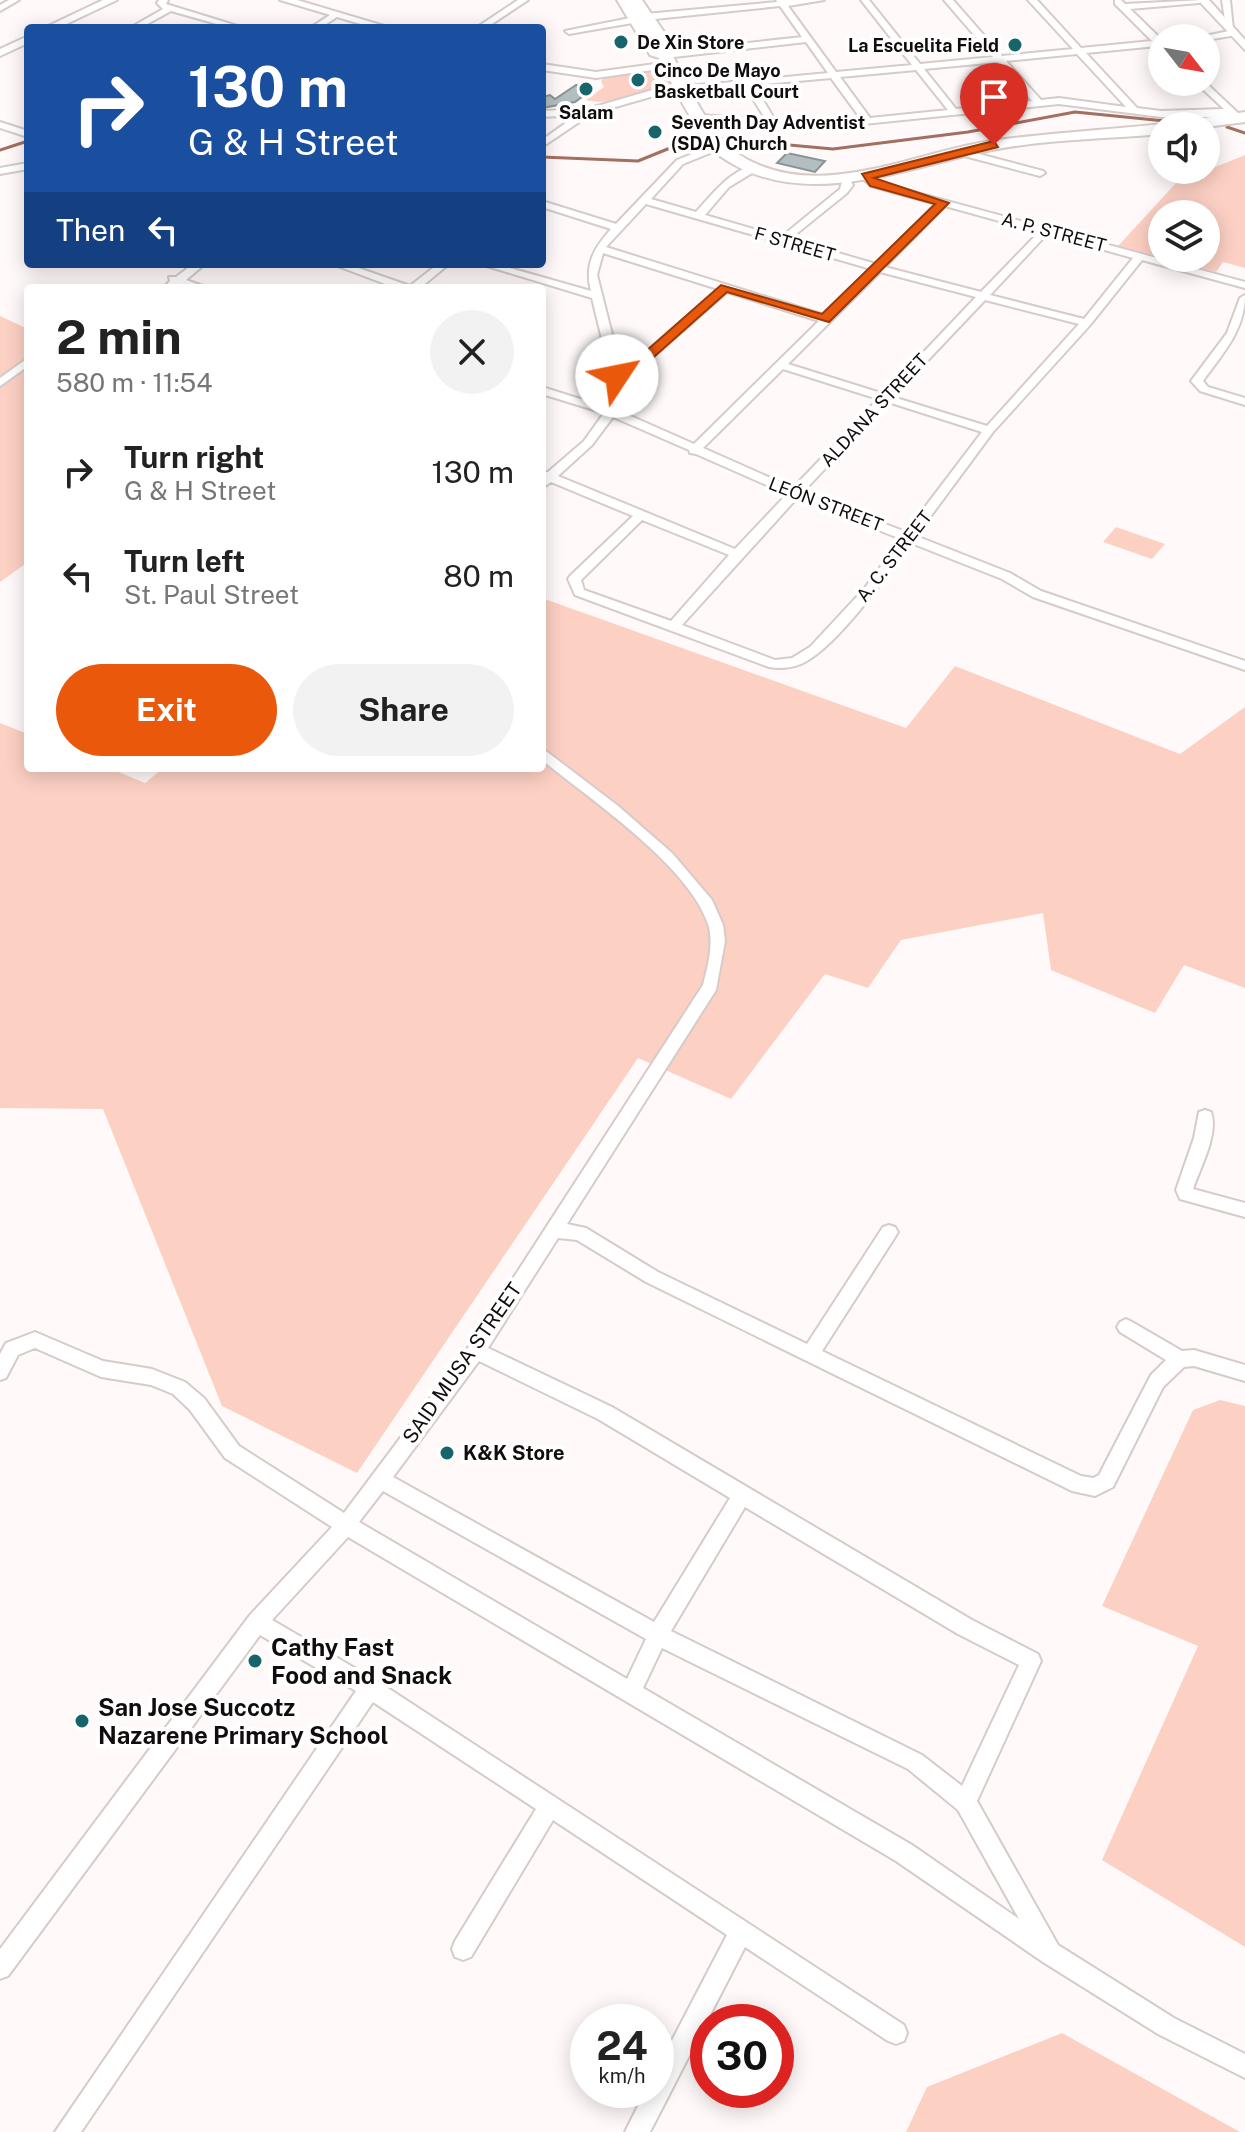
<!DOCTYPE html>
<html lang="en">
<head>
<meta charset="utf-8">
<style>
  body { margin:0; font-family:"Public Sans",sans-serif; background:#f2f2f2; color:#222; height:100vh; display:flex; flex-direction:column; font-size:30px; white-space:nowrap }
  * { box-sizing:border-box; margin:0 }
  p { font-size:26px; color:#767676 }
  .icon { flex:none; width:44px; height:44px; fill:none; stroke:currentColor; stroke-width:2; stroke-linecap:round; stroke-linejoin:round }
  .map { position:relative; flex:1; overflow:hidden }
  .drawer { position:absolute; left:24px; top:284px; width:522px; height:488px; display:flex; flex-direction:column; background:#fff; border-radius:8px; box-shadow:0 4px 20px #0003 }
  .drawer>* { flex:none }
  .guide { position:absolute; left:24px; top:24px; width:522px; height:244px; border-radius:8px; box-shadow:0 4px 20px #0003; background:#1a4fa0; color:#fff; overflow:hidden }
  .needle { width:52px; rotate:121deg }
  .tools { position:absolute; left:1148px; top:24px; display:grid; gap:16px }
  .tools a { display:grid; place-items:center; width:72px; height:72px; border-radius:50%; background:#fff; box-shadow:0 4px 20px #0003; font-size:40px }
  .speed { position:absolute; left:570px; top:2004px; display:flex; gap:16px; font-size:40px; font-weight:700; text-align:center }
  .speed>* { display:grid; place-content:center; width:104px; height:104px; border-radius:50%; background:#fff; box-shadow:0 4px 20px #0003; line-height:1 }
  .speed small { font-size:20px; font-weight:400 }
  .speed .limit { border:12px solid #d22; background:#fff; color:#111 }
  .pin { position:absolute; display:grid; place-items:center; width:68px; height:68px; color:#fff; margin:-82px -34px; border-radius:50% 50% 50% 0; rotate:-45deg; box-shadow:0 0 8px #0007 }
  .pin .icon { rotate:45deg }
  .me { position:absolute; width:88px; margin:-44px; rotate:56deg; stroke-linejoin:round; filter:drop-shadow(0 0 6px #0008) }
  .turn { display:flex; align-items:center; gap:28px; height:168px; padding:0 32px; font-size:36px }
  .turn .icon { width:104px; height:104px; stroke-width:2.5 }
  .turn b { display:block; font-size:56px; line-height:68px }
  .then { display:flex; align-items:center; height:76px; padding:0 32px; background:#0003; gap:16px; font-size:30px }
  .round { display:grid; place-items:center; flex:none; width:84px; height:84px; border-radius:42px; background:#f2f2f2 }
  .head { display:flex; align-items:center; justify-content:space-between; height:136px; padding:0 32px }
  h1 { font-size:48px; font-weight:700; line-height:60px }
  .cta { display:flex; gap:16px; margin-top:auto; padding:16px 32px }
  .cta a { flex:1; height:92px; border-radius:48px; background:#ea580c; color:#fff; font-size:32px; font-weight:700; line-height:92px; text-align:center }
  .cta a+a { background:#f2f2f2; color:#222 }
  ul { padding:0; list-style:none }
  li { display:flex; align-items:center; gap:24px; height:104px; padding:0 32px }
  li div { flex:1 }
  li b { display:block; font-size:30px }
  li em { font-style:normal }
  .map>svg:first-child { display:block }
  .green { fill:#fdd0c4 }
  .lines { fill:none; stroke-linecap:round; stroke-linejoin:round }
  .stream { stroke:#a36f61; stroke-width:3 }
  .building { fill:#b2bebf; stroke:#889495; stroke-width:2 }
  .minor-casing { stroke:#d6cbc8; stroke-width:4 }
  .tertiary-casing { stroke:#d6cbc8; stroke-width:4 }
  .trunk-casing { stroke:#d6cbc8; stroke-width:4 }
  .minor { fill:#fff; fill-rule:evenodd }
  .tertiary { fill:#fff; fill-rule:evenodd }
  .trunk { fill:#fff; fill-rule:evenodd }
  .route { fill:#ea580c; stroke:#983908; stroke-width:2 }
  .poi-dot { fill:#17656b; stroke:#fff; stroke-width:3 }
  .labels { text-anchor:middle; dominant-baseline:central; stroke-width:8; stroke-linejoin:round; paint-order:stroke }
  .far-poi-label { font-size:18px; font-weight:bold; fill:#110d0c; stroke:#fff; text-anchor:start }
  .far-street-label { font-size:18px; fill:#110d0c; stroke:#fff }
  .street-label { font-size:20px; fill:#110d0c; stroke:#fff }
  .poi-label { font-size:20px; font-weight:bold; fill:#110d0c; stroke:#fff; text-anchor:start }
  .near-poi-label { font-size:24px; font-weight:bold; fill:#110d0c; stroke:#fff; text-anchor:start }
</style>
</head>
<body>
<div class="map">
<svg width="1245" height="2132" viewBox="0 0 1245 2132">
  <rect width="100%" height="100%" fill="#fffaf9"/>
  <path class="green" d="M665 70 677 87C648 91 614 107 586 100L604 87 601 81 607 76Z
    M1245 155V268L1223 262 1216 272 1164 258H1206V214H1162V257L1118 246 1176 183Z
    M0 316 28 329V562L0 582Z
    M1116 527 1165 544 1152 559 1103 542Z
    M542 598 906 728 955 666 1180 754 1245 707V988L1184 965 1155 1013 1051 970 1043 913 901 940 868 988 825 974 731 1099 638 1058 357 1473 222 1406 103 1109 0 1108V723L28 734V768H109L145 783 163 768H542Z
    M1220 1400 1245 1406V1947L1102 1860 1198 1646 1102 1606 1193 1410Z
    M1062 2033 1240 2132H906L927 2087Z"/>
  <g class="lines">
    <path class="stream" d="M1227 127 1245 133
      M722 139 833 149 968 132 1075 112 1165 121 1205 119
      M0 150 28 141
      M542 157 638 161 675 146 705 140"/>
  </g>
  <path class="building" d="M576 85 593 89 575 102 542 108V97L550 95 555 99Z
    M787 153 825 161 815 172 777 163Z"/>
  <g class="lines">
    <g class="minor-casing">
      <path id="minor" d="M9 0H19L0 11V5Z
        M159 0H168L166 4 244 28H231L171 11 140 28H130L163 9 157 3Z
        M518 0H528L486 28H476Z
        M776 0H824L788 6 836 72 912 65 861 0H869L920 64 993 57 944 0H953L1002 56 1073 49 1028 0H1037L1081 48 1152 41 1115 4V0H1121L1125 4 1203 0 1199 3 1130 9 1162 40V49L1157 46 1086 53 1137 108 1161 111 1224 109 1195 82H1205L1239 114 1234 117H1161L1059 104 815 129 700 121 695 118 700 115 766 120 745 86 657 95 591 114 542 147V140L577 115 542 117V111L587 109 656 89 828 73 806 42 665 58 661 55 665 52 802 37 780 6 645 20 641 17 645 14 777 2ZM1077 54 1126 107 1059 98 1041 100 1006 61ZM998 62 1032 101 956 109 924 69ZM916 70 948 110 870 118 840 77ZM831 78 861 119 815 123 775 120 754 85Z
        M1222 0H1230L1233 29 1226 27Z
        M333 13 340 15 320 28H310Z
        M635 17 639 20 638 22 569 34 565 31Z
        M1234 30 1237 31V35L1206 40 1195 38Z
        M0 122 28 131V137L0 128Z
        M717 144 720 145V149L683 164 651 199 696 212C711 196 733 166 757 166V170L729 187 705 215 781 237 840 189 843 178H849L853 185 847 193 790 239 876 264 936 204 871 186 861 177 866 174 877 182 1245 282V288L1142 260 1090 325 993 432 916 536 1010 573 1041 591 1245 661V670L1033 597 1002 579 911 543C887 575 836 649 801 664 792 668 779 669 769 667L575 595 568 579 570 576 633 516 551 482 542 488V472H548L584 441 604 413 542 394V387L606 407 611 376 592 298 480 264H496L591 291C584 265 594 248 611 229L542 207V201L616 224 677 160ZM646 204 871 269 824 315 606 247ZM945 206 1039 232 981 292 885 267ZM1047 234 1133 258 1084 319 990 295ZM603 253 718 289 629 367 621 370 597 275ZM880 272 976 297 884 394 788 364ZM727 292 819 321 694 444 617 410 622 378 637 371ZM985 300 1079 324 987 426 893 397ZM783 369 878 399 793 488 703 448ZM888 402 982 432 906 532 803 492ZM613 417 689 450 690 453 696 454 787 494 735 549 558 476 592 445ZM797 498 901 539 864 589 810 647 792 658 775 660 682 625ZM642 520 729 555 671 621 584 590 581 580Z
        M960 149 1043 171 1045 173 1040 176 957 154V150Z
        M28 163V169L0 174V168Z
        M193 264H205L186 280 208 288H192L180 284 175 288H163L170 281 169 277H176Z
        M332 264H347L410 286 438 264H449L420 288H396Z
        M1245 295C1245 330 1223 353 1203 381L1208 387 1245 398V405L1200 391 1191 381 1227 333 1240 298Z
        M28 358V366L0 386V378Z
        M542 748 618 806 672 853 712 900 723 925 725 941 716 990 567 1224 586 1228 658 1272 807 1344 883 1227 889 1225 895 1227 898 1232 895 1237 822 1351 1081 1476 1093 1478 1099 1475 1151 1375 1166 1360 1120 1332 1117 1327 1120 1322 1126 1319 1132 1322 1182 1351 1194 1350 1245 1365V1381L1194 1366 1184 1367 1163 1387 1113 1487 1095 1496 1072 1491 646 1282 577 1240 558 1238 488 1348 612 1407 972 1620 1038 1654 1041 1661 977 1801 1058 1945 1174 2018 1245 2054V2078L1158 2034 1043 1962 896 1861 348 1537 272 1620 377 1681 904 2025 907 2033 904 2041 896 2044 888 2041 745 1947 650 2132H625L646 2090H656V2071L727 1935 553 1820 471 1957 463 1960 455 1957 452 1949 455 1941 536 1809 373 1702 81 2132H55L356 1691 260 1635 8 1976 0 1979V1949L250 1615 332 1527 225 1458 190 1410 173 1394 151 1385 101 1377 35 1348 18 1355 6 1378 0 1380V1354L6 1343 35 1332 103 1361 152 1369 185 1382 204 1398 239 1446 344 1513 470 1345 703 985C708 966 714 943 708 924 689 866 590 799 542 760ZM479 1361 598 1419 730 1498 654 1622 393 1477ZM383 1491 646 1639 627 1679 359 1522ZM745 1507 958 1634 1019 1665 962 1786 922 1755 671 1631ZM662 1648 908 1769 958 1810 1019 1919 912 1845 643 1688Z
        M1205 1110 1211 1112C1219 1134 1200 1168 1193 1189L1245 1203V1217L1180 1199 1176 1190 1194 1138 1199 1112Z"/>
    </g>
    <g class="tertiary-casing">
      <path id="tertiary" d="M103 0H117L58 28H44Z
        M280 0H297L391 28H374Z
        M1198 0H1209L1245 40V50Z
        M28 36V43L0 56V49Z
        M670 62 674 63V67L596 78 542 70V64L596 72Z"/>
    </g>
    <g class="trunk-casing">
      <path id="trunk" d="M617 0H642L677 51 673 56C684 79 712 135 731 149 811 209 912 151 997 140 1052 133 1107 130 1162 124L1168 126H1162V134C1106 139 1047 139 992 150 905 167 803 214 720 156 701 142 670 81 659 58L650 55Z
        M1245 112V122L1206 127 1176 126 1184 121Z"/>
    </g>
    <use href="#minor" class="minor"/>
    <use href="#tertiary" class="tertiary"/>
    <use href="#trunk" class="trunk"/>
  </g>
  <path class="route" d="M994 141 998 147 874 178 949 203 829 322 727 292 637 372 617 380 611 376 628 367 721 285 822 314 935 204 870 186 862 174Z"/>
  <g class="poi-dot">
    <circle cx="621" cy="42" r="8"/>
    <circle cx="1015" cy="45" r="8"/>
    <circle cx="638" cy="80" r="8"/>
    <circle cx="586" cy="89" r="8"/>
    <circle cx="655" cy="132" r="8"/>
    <circle cx="447" cy="1453" r="8"/>
    <circle cx="255" cy="1661" r="8"/>
    <circle cx="82" cy="1721" r="8"/>
  </g>
  <g class="labels">
    <g class="far-poi-label">
      <text x="637" y="42">De Xin Store</text>
      <text x="999" y="45" text-anchor="end">La Escuelita Field</text>
      <text x="654" y="70">Cinco De Mayo<tspan x="654" dy="21">Basketball Court</tspan></text>
      <text x="586" y="112" text-anchor="middle">Salam</text>
      <text x="671" y="122">Seventh Day Adventist<tspan x="671" dy="21">(SDA) Church</tspan></text>
    </g>
    <g class="far-street-label">
      <text transform="translate(1054 232) rotate(15)">A. P. STREET</text>
      <text transform="translate(795 244) rotate(16)">F STREET</text>
      <text transform="translate(874 410) rotate(-47)">ALDANA STREET</text>
      <text transform="translate(826 504) rotate(21)">LEÓN STREET</text>
      <text transform="translate(894 556) rotate(-52)">A. C. STREET</text>
    </g>
    <g class="street-label">
      <text transform="translate(462 1363) rotate(-55)">SAID MUSA STREET</text>
    </g>
    <g class="poi-label">
      <text x="463" y="1453">K&amp;K Store</text>
    </g>
    <g class="near-poi-label">
      <text x="271" y="1647">Cathy Fast<tspan x="271" dy="28">Food and Snack</tspan></text>
      <text x="98" y="1707">San Jose Succotz<tspan x="98" dy="28">Nazarene Primary School</tspan></text>
    </g>
  </g>
</svg>
<div class="tools">
<a><svg class="needle" viewBox="-14 -14 28 28"><path d="M0-13l5 13h-10z" fill="#e53935"/><path d="M0 13l5-13h-10z" fill="#767676"/></svg></a>
<a><svg class="icon" aria-label="sound" viewBox="0 0 24 24"><path d="M4 9h4l5-4v14l-5-4H4zM17 9q2 3 0 6"/></svg></a>
<a><svg class="icon" aria-label="layers" viewBox="0 0 24 24"><path d="M12 4l9 5-9 5-9-5zM3 14l9 5 9-5"/></svg></a>
</div>
<div class="speed"><div>24<small>km/h</small></div><div class="limit">30</div></div>
<div class="pin" style="left:994px;top:145px;background:#d93025"><svg class="icon" aria-label="arrive" viewBox="0 0 24 24"><path d="M6 21V4h12l-3 4 3 4H6"/></svg></div>
<svg class="me" style="left:617px;top:376px" viewBox="-20 -20 40 40"><circle r="19" fill="#fff"/><path d="M0-13L10 11 0 6-10 11z" fill="#ea580c"/></svg>
<div class="guide">
<div class="turn"><svg class="icon" aria-label="right" viewBox="0 0 24 24"><path d="M7 20v-9h11M14 6l5 5-5 5"/></svg><div><b>130 m</b>G &amp; H Street</div></div>
<div class="then">Then<svg class="icon" aria-label="left" viewBox="0 0 24 24"><path d="M17 20v-9H6M10 6l-5 5 5 5"/></svg></div>
</div>
<section class="drawer">
<div class="head"><div><h1>2 min</h1><p>580 m · 11:54</p></div><a class="round"><svg class="icon" aria-label="close" viewBox="0 0 24 24"><path d="M6 6l12 12M18 6L6 18"/></svg></a></div>
<ul>
<li><svg class="icon" aria-label="right" viewBox="0 0 24 24"><path d="M7 20v-9h11M14 6l5 5-5 5"/></svg><div><b>Turn right</b><p>G &amp; H Street</p></div><em>130 m</em></li>
<li><svg class="icon" aria-label="left" viewBox="0 0 24 24"><path d="M17 20v-9H6M10 6l-5 5 5 5"/></svg><div><b>Turn left</b><p>St. Paul Street</p></div><em>80 m</em></li>
</ul>
<div class="cta"><a>Exit</a><a>Share</a></div>
</section>
</div>
</body>
</html>
